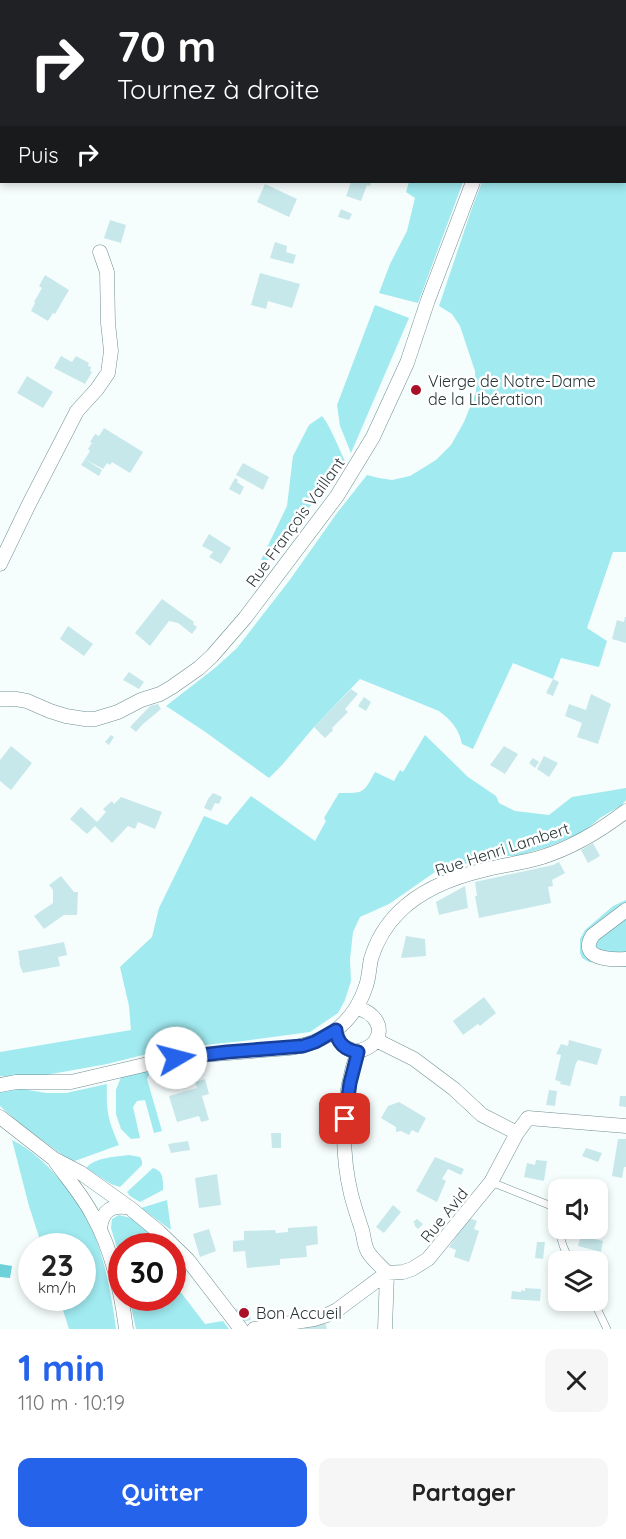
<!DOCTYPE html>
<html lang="fr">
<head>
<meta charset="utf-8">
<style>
  body { margin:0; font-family:Quicksand,sans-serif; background:#f6f6f6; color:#222; height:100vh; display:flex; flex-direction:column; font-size:22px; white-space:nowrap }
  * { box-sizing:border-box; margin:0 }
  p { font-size:20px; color:#767676 }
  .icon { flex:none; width:33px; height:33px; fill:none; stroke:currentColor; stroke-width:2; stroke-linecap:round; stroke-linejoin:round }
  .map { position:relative; height:1329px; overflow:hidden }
  .drawer { display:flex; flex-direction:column; background:#fff; flex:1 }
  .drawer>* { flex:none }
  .hud { position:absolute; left:0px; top:0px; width:627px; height:183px; box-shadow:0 3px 9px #0003; background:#202124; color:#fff; overflow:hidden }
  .fabs { position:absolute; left:548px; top:1179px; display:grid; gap:12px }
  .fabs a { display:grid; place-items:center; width:60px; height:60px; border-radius:12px; background:#fff; box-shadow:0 3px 9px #0003; font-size:30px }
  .speed { position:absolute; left:18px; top:1233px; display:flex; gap:12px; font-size:30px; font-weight:700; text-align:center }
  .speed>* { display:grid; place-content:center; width:78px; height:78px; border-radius:50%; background:#fff; box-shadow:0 3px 9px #0003; line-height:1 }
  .speed small { font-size:15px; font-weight:400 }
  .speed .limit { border:9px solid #d22; background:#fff; color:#111 }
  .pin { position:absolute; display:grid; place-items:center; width:51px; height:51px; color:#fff; margin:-26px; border-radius:12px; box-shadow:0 3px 9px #0006 }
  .me { position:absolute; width:66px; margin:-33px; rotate:82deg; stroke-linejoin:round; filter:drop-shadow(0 0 4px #0008) }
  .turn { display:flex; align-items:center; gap:21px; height:126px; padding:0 18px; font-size:27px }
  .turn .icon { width:78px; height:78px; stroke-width:2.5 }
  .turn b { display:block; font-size:42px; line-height:51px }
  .then { display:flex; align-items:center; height:57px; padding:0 18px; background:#0003; gap:12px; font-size:22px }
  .round { display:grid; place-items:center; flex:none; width:63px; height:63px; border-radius:12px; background:#f6f6f6 }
  .headline { display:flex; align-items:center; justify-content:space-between; height:102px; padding:0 18px }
  h1 { font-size:36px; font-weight:800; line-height:45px; color:#2563eb }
  .primary-button { display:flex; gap:12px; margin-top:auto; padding:12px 18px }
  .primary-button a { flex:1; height:69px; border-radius:12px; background:#2563eb; color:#fff; font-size:24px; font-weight:800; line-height:69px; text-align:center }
  .primary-button a+a { background:#f6f6f6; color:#222 }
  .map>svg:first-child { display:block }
  .green { fill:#a0eaf0 }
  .water { fill:#6cd1d9 }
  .building { fill:#c7e8eb }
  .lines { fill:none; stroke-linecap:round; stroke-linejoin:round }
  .service-casing { stroke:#708e91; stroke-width:8 }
  .minor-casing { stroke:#708e91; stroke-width:15 }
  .service { stroke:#fff; stroke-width:7 }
  .minor { stroke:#fff; stroke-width:14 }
  .route-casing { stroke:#184099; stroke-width:15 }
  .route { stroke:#2563eb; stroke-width:10 }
  .poi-dot { fill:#a81127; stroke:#fff; stroke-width:2 }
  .labels { text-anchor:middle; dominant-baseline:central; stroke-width:5; stroke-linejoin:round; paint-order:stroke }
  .poi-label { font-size:16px; fill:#293637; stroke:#fff; text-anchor:start }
  .street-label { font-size:16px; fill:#293637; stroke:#fff }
</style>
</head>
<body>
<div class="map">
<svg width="626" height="1329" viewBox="0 0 626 1329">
  <rect width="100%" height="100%" fill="#f6fdfd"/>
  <path class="green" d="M626 126V552H613L587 628 607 641 599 667 561 658 553 679 513 663 473 749 462 744C459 729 451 720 439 711L360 679 314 727 282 765 269 778 204 731 166 706 215 668 237 648 289 581 337 513 367 475 379 478 392 480 410 476 436 460 451 445 464 422 476 392 475 371 460 326 452 314 439 306 472 208 482 182H626Z
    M409 182H463L418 303 379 293 390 264 407 231 415 198 406 192Z
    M375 305 409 318 351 453 340 426 337 405Z
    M322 416C331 427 338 447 345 461L269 560H261L287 506 293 456 309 425Z
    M425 735 468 777 496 796 499 803 515 811 549 815 572 797 626 788V800L622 805 600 818 582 833 547 847 517 856H494L435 872 389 904 360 917 353 932 350 959 351 981 345 1000 338 1013 310 1032 243 1041 167 1049 107 1064 40 1076H0V1052L131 1030 129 1006 120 967 152 937 159 908 204 816 227 825 251 796 315 841 326 821 324 818 339 793C364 793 363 794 375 772L394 781 400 770 403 772Z
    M626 900V967L589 962 582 958 580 953V939L585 930 613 906Z
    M151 1070 147 1079 162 1131 154 1133 145 1100 137 1101 133 1107 140 1138 131 1139 121 1129 116 1114V1090L121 1077Z
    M107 1084C106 1111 108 1120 119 1145L72 1162 24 1127 0 1106V1091L22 1089 46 1093H66Z
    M12 1140C48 1157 84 1205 97 1242 107 1270 112 1299 116 1329H69L59 1298H82V1246H42L29 1206Z
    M129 1155 140 1157 142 1161V1165L120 1187 111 1184 86 1168C96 1157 115 1157 129 1155Z
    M153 1168C164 1171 163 1180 163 1190L140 1202 130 1196 127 1192Z
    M167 1200 171 1230 141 1208Z
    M119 1215 139 1220 156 1237V1242L153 1246H122L121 1262 111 1228 112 1219Z
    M173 1282 205 1324 223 1321 229 1329H136L129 1298H172Z"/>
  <path class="water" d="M0 1264 12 1266 10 1278 0 1277Z"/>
  <path class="building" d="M351 182H371L370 186 367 185 361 201 346 196Z
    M265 184 297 199 289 217 257 202Z
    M341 209 352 214 349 220 338 217Z
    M110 220 126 225 121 243 104 238Z
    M275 242 287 246 286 252 296 255 293 264 270 258Z
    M260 273 300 284 292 308 268 301 266 309 251 305Z
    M45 275 69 290 55 314 53 313 48 321 31 311 35 303 34 302 42 288 39 286Z
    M61 356 72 362 76 356 89 363 88 366 91 367 90 371 92 372 85 384 54 368Z
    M27 376 53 392 43 408 17 393Z
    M104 428 143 452 130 473 112 462 110 465 107 463 103 469 85 459 90 451 88 449 92 443 90 442 95 434 99 436Z
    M85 459 102 470 99 476 81 465Z
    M243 463 269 477 263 490 236 475Z
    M235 478 238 480 237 482 244 487 240 495 229 489Z
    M209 534 231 548 221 564 209 557 213 552 202 546Z
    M162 599 194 622 193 624 197 627 192 634 178 623 169 621 150 646 135 633Z
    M625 617H626V643L612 639 617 620 624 622Z
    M68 626 93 644 84 656 60 639Z
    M129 672 144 682 139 689 123 680Z
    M553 679 559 682 553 696 546 693Z
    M351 689 358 694 345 709 348 712 332 728 333 730 325 738 314 727Z
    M591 694 611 704 598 744 577 737 582 723 565 716 569 704 586 710Z
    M364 697 371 702 366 711 358 706Z
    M158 704 161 709 142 725 136 732 130 727 150 706Z
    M111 735 114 737 109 745 105 742Z
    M11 746 32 763 11 790 0 781V760Z
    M504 746 518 754 505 774 490 765Z
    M544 756 558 763 549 777 537 769Z
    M533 758 539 762 535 768 529 763Z
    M213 793 222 797 219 804 215 803 211 811 204 808 208 799Z
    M121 797 162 812 155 829 138 822 135 829 128 826 112 843 95 826 87 834 70 819 81 807 97 822 106 812 103 809 112 801 114 804Z
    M593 843 600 856 588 863 581 850Z
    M559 862 565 873 552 880 553 886 548 887 551 903 479 918 475 896H477L475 882 553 865Z
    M61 876 74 892H78L77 915H64L44 929 34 916 53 903V890L49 885Z
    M465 886 468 908 439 915 436 902Z
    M406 936 425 939 426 956 401 958Z
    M64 942 67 955 58 957 60 966 23 973 19 963H20L18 951Z
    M484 997 496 1013 480 1026 478 1024 463 1035 453 1021Z
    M569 1040 602 1049 597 1065 578 1060 576 1063 570 1086 560 1084 561 1082 555 1080 561 1055 556 1054 561 1044 568 1046Z
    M205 1079 209 1094 202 1096 209 1120 201 1122 199 1116 177 1122 169 1096 197 1088 195 1082Z
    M549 1090 557 1091 555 1106 546 1105Z
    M620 1096H626V1107L619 1106Z
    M399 1102 426 1118 418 1133 412 1130 409 1135 401 1131 396 1132V1127L381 1118 388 1106Z
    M271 1133H281V1148H272Z
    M618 1139H626V1167H624L622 1178 612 1176Z
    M188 1141 190 1150 171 1153 168 1144Z
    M586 1148 602 1153 598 1162 582 1156Z
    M435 1157 464 1169 461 1175 448 1169 442 1179 446 1181 437 1202 416 1191Z
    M536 1160 547 1161 544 1181 524 1177 527 1163 535 1165Z
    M217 1174 221 1205 199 1208 195 1178Z
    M393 1205 401 1212 384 1233 376 1227Z
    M469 1218 477 1221 474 1229 479 1231 469 1262 454 1257 456 1250 449 1247Z
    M417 1219 423 1224 418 1229 414 1225 415 1224 413 1222Z
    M317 1226 318 1244 306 1246 307 1257 280 1259V1265L247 1268 245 1251 233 1252V1241L244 1240V1231L275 1230 276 1233 288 1232V1228Z
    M587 1228H598L595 1239 603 1241 601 1252 578 1246 581 1235 585 1236Z
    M209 1229 216 1251 200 1257 193 1234Z
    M537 1242H545L543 1259 535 1258Z
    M558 1273V1285L552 1286 553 1274Z
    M525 1288 541 1289 540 1301 511 1299 512 1291 521 1292V1290L525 1291Z
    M247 1305 251 1320 243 1322 235 1310Z
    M325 1322 327 1329H304V1328Z"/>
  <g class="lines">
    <g class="service-casing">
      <path id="service" d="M491 1182 554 1207 558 1218
        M559 1228C560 1241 565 1251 571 1262
        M593 1300 607 1329"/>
    </g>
    <g class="minor-casing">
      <path id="minor" d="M506 2V0
        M0 564 29 504 77 411 97 389 108 373 111 351 108 323 107 272 100 252
        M0 699H16L27 701 50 711 66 716 85 719H95L118 712 141 700 160 694 172 687 199 668 212 656 245 618 337 496 373 437 407 363 428 300 473 182
        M626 910 593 935C577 959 611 960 626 959
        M357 1008C385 1015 387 1045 358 1051 342 1096 340 1148 351 1194 354 1206 358 1218 362 1230 364 1237 364 1245 368 1252 373 1260 381 1266 387 1273
        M336 1030C337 1043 345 1050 358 1051
        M376 1040 414 1059 454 1089 482 1115 517 1133
        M0 1085 16 1082H71L161 1061 190 1056 289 1048C326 1043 354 1023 366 986 369 978 369 968 371 959 376 942 386 925 399 912 421 890 454 877 484 870 503 865 523 863 542 857 574 847 600 831 626 811
        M0 1117 54 1159 81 1173 130 1208 159 1232 188 1260 241 1329
        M55 1161C67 1178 82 1195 92 1214 112 1249 121 1289 126 1329
        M100 1229C102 1210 112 1204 130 1208
        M254 1329 314 1319 327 1315 337 1310 387 1273 403 1272 412 1269 428 1259 491 1182 517 1133 528 1118 626 1126
        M385 1329 387 1273"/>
    </g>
    <use href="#service" class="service"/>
    <use href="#minor" class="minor"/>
  </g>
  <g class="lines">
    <g class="route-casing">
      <path id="route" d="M176 1058 227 1052 303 1046 315 1042 336 1030C337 1043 345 1050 358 1052L350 1083 345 1119"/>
    </g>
    <use href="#route" class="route"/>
  </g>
  <g class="poi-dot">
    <circle cx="416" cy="390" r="6"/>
    <circle cx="244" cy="1313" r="6"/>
  </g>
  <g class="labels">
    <g class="poi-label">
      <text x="428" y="381">Vierge de Notre-Dame<tspan x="428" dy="18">de la Libération</tspan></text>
      <text x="256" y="1313">Bon Accueil</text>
    </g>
    <g class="street-label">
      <text transform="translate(295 522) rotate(-54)">Rue François Vaillant</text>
      <text transform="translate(502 849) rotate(-18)">Rue Henri Lambert</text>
      <text transform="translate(444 1215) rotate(-51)">Rue Avid</text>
    </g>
  </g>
</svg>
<div class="fabs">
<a><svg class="icon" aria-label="sound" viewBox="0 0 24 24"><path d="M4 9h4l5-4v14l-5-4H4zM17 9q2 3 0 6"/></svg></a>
<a><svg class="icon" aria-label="layers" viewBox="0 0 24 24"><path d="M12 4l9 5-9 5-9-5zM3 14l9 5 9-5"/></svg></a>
</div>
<div class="speed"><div>23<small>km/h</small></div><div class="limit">30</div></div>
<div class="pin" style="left:345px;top:1119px;background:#d93025"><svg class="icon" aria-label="arrive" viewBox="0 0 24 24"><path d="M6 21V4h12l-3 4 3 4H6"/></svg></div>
<svg class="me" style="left:176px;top:1058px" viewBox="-20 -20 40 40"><circle r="19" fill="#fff"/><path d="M0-13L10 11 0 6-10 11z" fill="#2563eb"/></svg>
<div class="hud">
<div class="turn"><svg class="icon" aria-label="right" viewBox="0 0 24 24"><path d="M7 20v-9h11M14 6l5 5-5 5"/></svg><div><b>70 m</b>Tournez à droite</div></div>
<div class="then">Puis<svg class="icon" aria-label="right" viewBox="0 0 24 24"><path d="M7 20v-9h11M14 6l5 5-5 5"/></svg></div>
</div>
</div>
<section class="drawer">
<div class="headline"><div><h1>1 min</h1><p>110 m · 10:19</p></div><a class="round"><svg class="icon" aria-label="close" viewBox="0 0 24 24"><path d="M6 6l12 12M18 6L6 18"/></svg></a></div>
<div class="primary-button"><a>Quitter</a><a>Partager</a></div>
</section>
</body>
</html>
